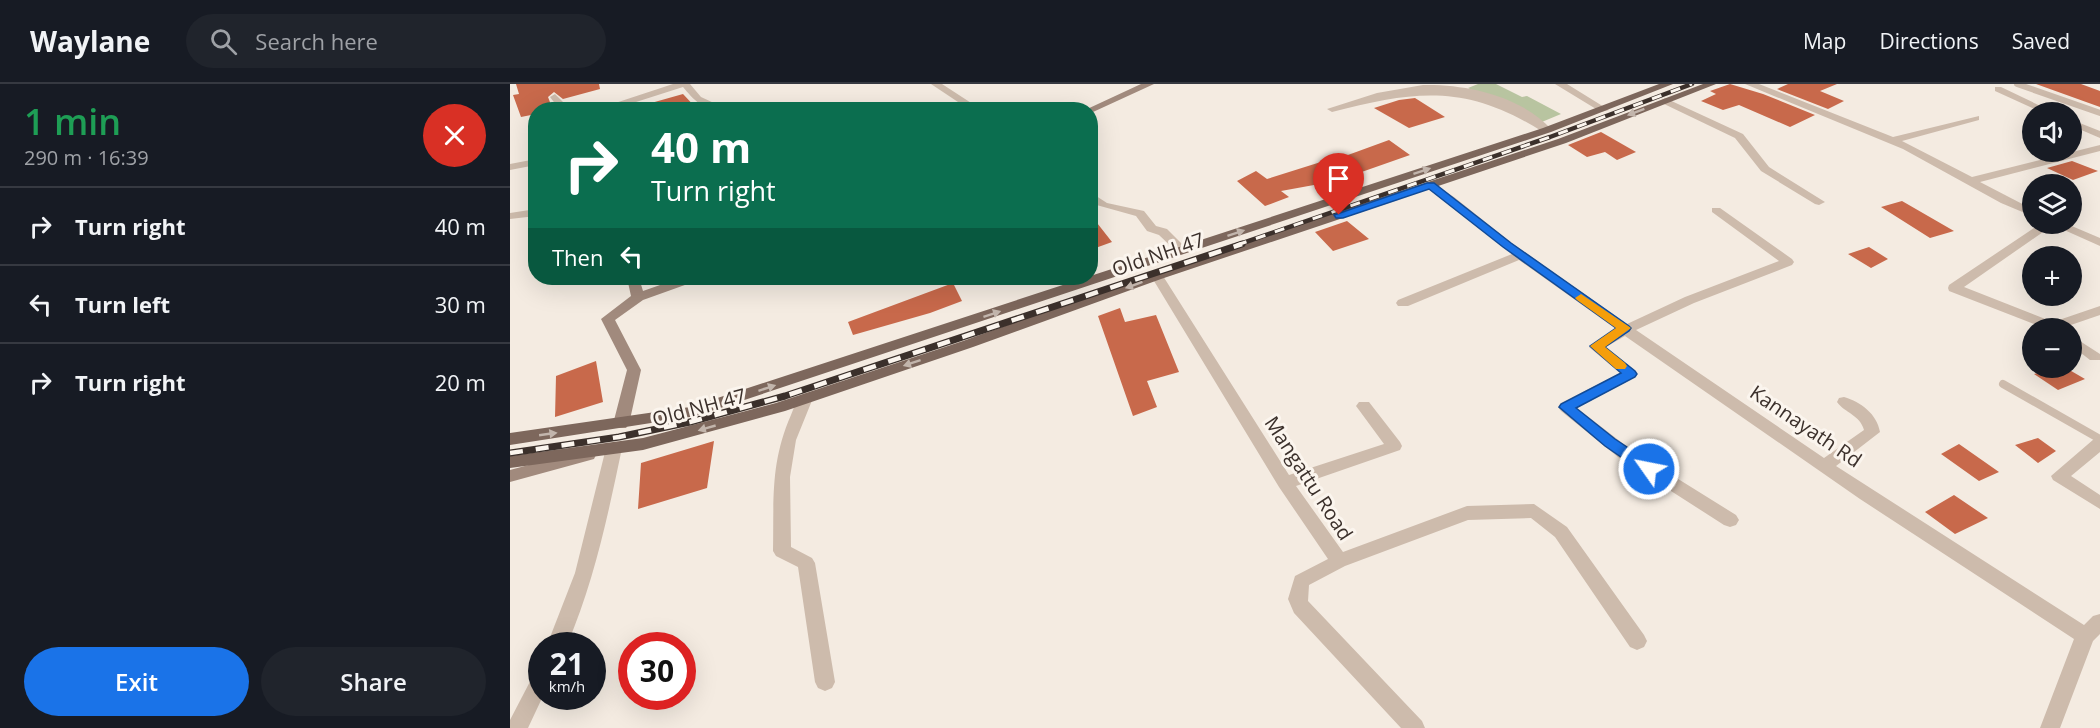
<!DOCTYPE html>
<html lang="en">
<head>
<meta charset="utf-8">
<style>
  body { margin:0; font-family:"Open Sans",sans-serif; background:#20242c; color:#f1f3f6; height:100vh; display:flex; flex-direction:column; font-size:22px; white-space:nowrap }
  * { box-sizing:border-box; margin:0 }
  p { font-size:20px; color:#9ea1a6 }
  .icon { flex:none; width:33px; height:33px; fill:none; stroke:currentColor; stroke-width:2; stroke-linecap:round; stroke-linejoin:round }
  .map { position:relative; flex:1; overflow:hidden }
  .side { display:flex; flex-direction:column; background:#171b24; width:510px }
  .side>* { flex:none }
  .top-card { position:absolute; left:18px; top:18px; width:570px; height:183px; border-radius:24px; box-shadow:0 6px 24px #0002; background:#0b6e4f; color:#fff; overflow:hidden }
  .controls { position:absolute; left:1512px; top:18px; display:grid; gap:12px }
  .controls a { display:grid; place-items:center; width:60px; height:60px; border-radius:50%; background:#171b24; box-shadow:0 6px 24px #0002; font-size:30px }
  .speed { position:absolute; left:18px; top:548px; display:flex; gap:12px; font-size:30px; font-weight:700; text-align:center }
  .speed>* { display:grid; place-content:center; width:78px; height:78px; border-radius:50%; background:#171b24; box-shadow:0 6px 24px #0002; line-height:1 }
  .speed small { font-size:15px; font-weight:400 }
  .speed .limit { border:9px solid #d22; background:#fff; color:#111 }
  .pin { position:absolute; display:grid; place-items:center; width:51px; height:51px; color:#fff; margin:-62px -26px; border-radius:50% 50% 50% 0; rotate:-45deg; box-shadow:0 0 6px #0007 }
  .pin .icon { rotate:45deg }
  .me { position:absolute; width:66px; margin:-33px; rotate:303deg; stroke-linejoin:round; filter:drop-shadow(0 0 4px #0008) }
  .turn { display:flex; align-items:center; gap:21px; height:126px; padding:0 24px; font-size:27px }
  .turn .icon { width:78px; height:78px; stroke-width:2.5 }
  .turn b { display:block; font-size:42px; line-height:51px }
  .then { display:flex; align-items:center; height:57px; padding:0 24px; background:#0003; gap:12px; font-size:22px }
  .round { display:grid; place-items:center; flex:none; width:63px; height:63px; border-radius:32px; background:#20242c }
  .head { display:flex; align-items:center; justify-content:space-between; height:102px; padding:0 24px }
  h1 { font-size:36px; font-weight:600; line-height:45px; color:#1e9e55 }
  .action { display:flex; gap:12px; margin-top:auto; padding:12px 24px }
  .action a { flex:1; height:69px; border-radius:36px; background:#1a73e8; color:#fff; font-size:24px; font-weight:600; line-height:69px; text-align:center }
  .action a+a { background:#20242c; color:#f1f3f6 }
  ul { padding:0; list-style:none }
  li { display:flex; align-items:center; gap:18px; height:78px; padding:0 24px; border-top:2px solid #363941 }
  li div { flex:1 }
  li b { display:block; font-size:22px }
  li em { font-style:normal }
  header { display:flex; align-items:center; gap:36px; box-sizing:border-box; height:84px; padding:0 30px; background:#171b24; border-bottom:2px solid #363941 }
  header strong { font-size:28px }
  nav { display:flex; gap:33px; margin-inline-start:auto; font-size:21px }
  .search { width:420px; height:54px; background:#20242c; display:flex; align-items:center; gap:15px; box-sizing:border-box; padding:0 21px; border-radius:33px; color:#9ea1a6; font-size:22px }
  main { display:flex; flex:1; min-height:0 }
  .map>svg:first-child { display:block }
  .green { fill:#b8c4a0 }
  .building { fill:#c8694b }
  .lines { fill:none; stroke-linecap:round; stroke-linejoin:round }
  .lane-far1 { stroke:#cdbbac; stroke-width:6 }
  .lane { stroke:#cdbbac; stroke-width:8 }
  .street { fill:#cdbbac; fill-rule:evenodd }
  .secondary { fill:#a18a7d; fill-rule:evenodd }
  .primary { fill:#7d675c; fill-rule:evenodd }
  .rail-far1-casing { stroke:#3b302b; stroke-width:4.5 }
  .rail-casing { stroke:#3b302b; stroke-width:7 }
  .rail-far1 { stroke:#fbf5ee; stroke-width:3; stroke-dasharray:10; stroke-linecap:butt }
  .rail { stroke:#fbf5ee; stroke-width:4.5; stroke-dasharray:13; stroke-linecap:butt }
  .oneway { fill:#c2b5ac }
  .route { fill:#1a73e8; stroke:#114b97; stroke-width:1.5 }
  .slow { fill:#f59e0b }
  .labels { text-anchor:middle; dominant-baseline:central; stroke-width:6; stroke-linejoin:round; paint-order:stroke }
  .street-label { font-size:20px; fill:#3b302b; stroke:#fbf5ee }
</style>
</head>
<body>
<header>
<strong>Waylane</strong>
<div class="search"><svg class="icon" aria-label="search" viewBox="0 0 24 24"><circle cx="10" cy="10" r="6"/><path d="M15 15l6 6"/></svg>Search here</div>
<nav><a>Map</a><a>Directions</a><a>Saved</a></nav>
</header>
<main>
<section class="side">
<div class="head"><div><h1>1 min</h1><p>290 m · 16:39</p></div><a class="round" style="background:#d93025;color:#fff"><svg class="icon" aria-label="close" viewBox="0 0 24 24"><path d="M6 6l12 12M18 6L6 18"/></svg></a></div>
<ul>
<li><svg class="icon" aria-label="right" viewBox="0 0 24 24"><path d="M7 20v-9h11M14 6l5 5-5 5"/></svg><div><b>Turn right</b></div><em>40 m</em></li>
<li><svg class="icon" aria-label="left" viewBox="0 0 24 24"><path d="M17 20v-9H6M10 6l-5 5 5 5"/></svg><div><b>Turn left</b></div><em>30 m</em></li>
<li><svg class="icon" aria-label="right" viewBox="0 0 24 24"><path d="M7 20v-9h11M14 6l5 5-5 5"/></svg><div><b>Turn right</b></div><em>20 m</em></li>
</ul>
<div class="action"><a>Exit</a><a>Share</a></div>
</section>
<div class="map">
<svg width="1590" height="644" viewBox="0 0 1590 644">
  <rect width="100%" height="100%" fill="#f4ebe1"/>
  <path class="green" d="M968 0H986L1012 13 1017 12 1051 30 1027 40 958 4Z"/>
  <path class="building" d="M6 0H89L90 5 53 15 44 8 38 13 43 26H26V30L11 33 3 11 9 10Z
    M1220 0 1253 10 1305 31 1280 43 1229 21 1213 26 1191 17 1206 10 1200 7Z
    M1278 0H1327L1310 7 1334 17 1318 25 1267 5Z
    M1526 0H1571L1590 7V23Z
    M173 10 188 26H134V21Z
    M905 14 935 33 899 44 864 24 889 16Z
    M1091 48 1126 68 1107 76 1095 68 1077 73 1058 61Z
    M879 56 900 71 826 97 771 107 779 113 755 122 727 97 746 87 757 95 814 77 816 79Z
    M1562 77 1588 87 1563 96 1537 84Z
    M1392 117 1444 147 1420 154 1371 123Z
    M580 130 602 158 580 166Z
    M837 137 859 155 823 167 805 148Z
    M1359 163 1378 175 1361 184 1338 170Z
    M443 199 452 217 420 229 343 251 338 238Z
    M610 224 615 238 646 231 669 288 637 297 647 323 623 332 588 232Z
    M86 277 93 318 45 333 46 292Z
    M1546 284H1556L1575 295 1548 306 1524 290Z
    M1528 354 1546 367 1528 379 1505 361Z
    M204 357 197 404 128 425 131 379Z
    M1449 360 1489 388 1469 397 1431 370Z
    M1444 411 1478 434 1445 450 1415 428Z"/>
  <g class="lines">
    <path class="lane-far1" d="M1507 0 1590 29"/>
    <path class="lane" d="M1493 300 1590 355"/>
    <path class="street" d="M163 0H180L191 13 204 19 208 26C193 26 183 15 173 3L101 26H84Z
      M421 0H432L472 26H460Z
      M1045 0H1057L1099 26 1091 28Z
      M1235 0H1249L1383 53 1469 32V36L1392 57 1462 93 1590 61V67L1470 98 1522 125V132L1491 119 1393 65Z
      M913 1C957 0 1011 12 1042 46L1033 48C957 0 907 6 822 28L817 25 867 9Z
      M1485 3H1491L1543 28H1531L1485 7Z
      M45 10 61 26H50L40 13Z
      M1155 14 1233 50 1259 83 1315 118 1309 121 1305 120 1251 87 1225 54 1152 19 1150 17Z
      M1562 36 1590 47V54L1562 42Z
      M26 75V81L0 86V80Z
      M920 98 944 113 1003 160 1117 240 1175 213 1269 177 1202 128V124H1210L1282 175 1284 178 1282 181 1184 219 1126 246 1314 374 1354 346C1350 331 1335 329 1327 318L1329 314 1334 313C1351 318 1367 330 1370 348L1326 382 1574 541 1583 532 1590 530V550L1583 557 1550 644H1530L1564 555 1350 415 1115 252 1096 263 1125 287 1127 290 1125 293 1067 324 1120 365 1226 431 1229 436 1226 441 1220 443 1214 441 1108 373 1051 327 1048 323 1051 319 1110 289 1079 263 1106 245 1009 176 898 222H888L886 219 888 216 1002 170 916 103V99Z
      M580 108 597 119 634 127 646 142 657 145 678 166 672 170 668 169 649 151 637 147 626 132 583 120 580 118Z
      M26 125V132L0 135V129Z
      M1530 140H1557L1590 154V162L1543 141 1454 203 1543 238 1590 222V231L1552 244H1534L1439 207 1438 204 1439 201Z
      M647 188 653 192 779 391 874 360 849 326 846 322 849 318H859L890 358 892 362 890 366 786 402 833 468 957 422 1024 420 1057 443 1134 551 1137 557 1134 563 1127 566 1120 563 1045 453 1021 434 958 436 835 482 799 501 798 517 912 637 915 644H891L784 529 778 515 785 492 818 475 769 403 641 192Z
      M1562 252 1590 270V276H1580L1562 262Z
      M296 309 303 314 286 356 280 393 281 463 302 474 305 479 325 598 322 604 315 607 308 604 305 598 288 483 266 472 263 467C264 416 260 379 281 331 285 322 287 311 296 309Z
      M1590 353V368L1561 392 1590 411V425L1543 396 1541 392 1584 355Z
      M104 358 110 360 112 364C98 431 84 498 57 561H37L65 489 96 364 98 360Z
      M32 585V612H33L18 644H0V636L25 588Z"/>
    <path class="secondary" d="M631 0H644L583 28 575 26Z
      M95 21 98 22 101 26H91L92 22Z
      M117 194H129L133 207 170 194H187L186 197 133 216 105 236 131 286 119 340 116 344H106L103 340 117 286 91 235 121 212Z
      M78 365 84 367 86 371 84 375 0 398V386Z"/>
    <path class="primary" d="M1149 0H1163L1041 48 186 332 0 361V349L180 323 1033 44Z
      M1193 0H1206L1056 59 651 195 463 263 275 327 133 366 0 384V372L133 354 266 319 453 257 643 189 1048 55Z"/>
    <g class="rail-far1-casing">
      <path id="rail-far1" d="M727 161 1040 53 1182 0"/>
    </g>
    <g class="rail-casing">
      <path id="rail" d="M0 369 109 353 180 338 275 312 732 160"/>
    </g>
    <use href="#rail-far1" class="rail-far1"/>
    <use href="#rail" class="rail"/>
  </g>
  <defs><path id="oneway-solid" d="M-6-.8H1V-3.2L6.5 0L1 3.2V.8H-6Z" transform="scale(1.5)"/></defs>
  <g class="oneway">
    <use href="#oneway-solid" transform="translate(1126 28) rotate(159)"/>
    <use href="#oneway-solid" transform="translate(912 87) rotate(-18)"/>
    <use href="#oneway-solid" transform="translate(726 149) rotate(-18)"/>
    <use href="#oneway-solid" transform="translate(624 201) rotate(160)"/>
    <use href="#oneway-solid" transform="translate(482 230) rotate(-18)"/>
    <use href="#oneway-solid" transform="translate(402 279) rotate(162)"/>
    <use href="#oneway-solid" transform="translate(257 304) rotate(-18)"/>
    <use href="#oneway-solid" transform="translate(197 344) rotate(164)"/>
    <use href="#oneway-solid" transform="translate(38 350) rotate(-8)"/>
  </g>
  <path class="route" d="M917 99H924L1001 159 1119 242 1121 244 1119 247 1095 263 1125 287 1127 290 1125 293 1066 324 1105 355 1144 381 1146 385 1144 389H1134L1095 362 1049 323 1051 320 1111 289 1080 262 1106 244 993 163 919 105 833 134H826L824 131Z"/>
  <path class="slow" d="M1071 210 1121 244 1095 263 1115 279 1117 282 1115 285H1106L1080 262 1106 244 1067 216 1065 214Z"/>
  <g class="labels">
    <g class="street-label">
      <text transform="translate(648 170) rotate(-19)">Old NH 47</text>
      <text transform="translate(189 323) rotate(-15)">Old NH 47</text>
      <text transform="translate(1296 342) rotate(34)">Kannayath Rd</text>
      <text transform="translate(799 394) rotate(57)">Mangattu Road</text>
    </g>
  </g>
</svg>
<div class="controls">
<a><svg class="icon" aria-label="sound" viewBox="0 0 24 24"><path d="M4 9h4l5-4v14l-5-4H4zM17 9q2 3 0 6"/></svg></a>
<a><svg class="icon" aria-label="layers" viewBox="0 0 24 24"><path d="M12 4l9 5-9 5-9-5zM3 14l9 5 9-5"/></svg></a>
<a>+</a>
<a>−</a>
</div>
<div class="speed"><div>21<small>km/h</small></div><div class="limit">30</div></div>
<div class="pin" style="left:829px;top:131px;background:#d93025"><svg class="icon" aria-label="arrive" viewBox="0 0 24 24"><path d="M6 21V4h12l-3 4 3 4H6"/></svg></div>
<svg class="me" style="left:1139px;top:385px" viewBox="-20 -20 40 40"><circle r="17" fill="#1a73e8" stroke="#fff" stroke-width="3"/><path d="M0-11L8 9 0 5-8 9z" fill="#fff"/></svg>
<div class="top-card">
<div class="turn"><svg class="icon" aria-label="right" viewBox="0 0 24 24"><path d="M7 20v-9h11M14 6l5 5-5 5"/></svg><div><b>40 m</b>Turn right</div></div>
<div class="then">Then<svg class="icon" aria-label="left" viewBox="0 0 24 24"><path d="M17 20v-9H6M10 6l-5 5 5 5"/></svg></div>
</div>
</div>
</main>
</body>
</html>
